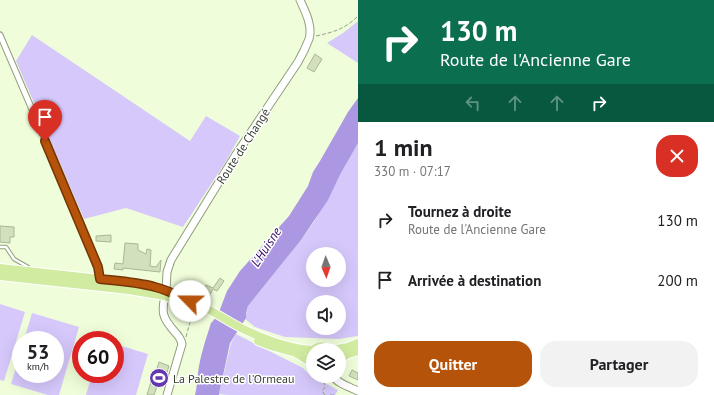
<!DOCTYPE html>
<html lang="fr">
<head>
<meta charset="utf-8">
<style>
  body { margin:0; font-family:"PT Sans",sans-serif; background:#f2f2f2; color:#202124; height:100vh; display:flex; flex-direction:column; font-size:15px; white-space:nowrap }
  * { box-sizing:border-box; margin:0 }
  p { font-size:13px; color:#757577 }
  .icon { flex:none; width:22px; height:22px; fill:none; stroke:currentColor; stroke-width:2; stroke-linecap:round; stroke-linejoin:round }
  .map { position:relative; flex:1; overflow:hidden }
  .sheet { display:flex; flex-direction:column; background:#fff; width:356px }
  .sheet>* { flex:none }
  .hud { background:#0b6e4f; color:#fff; overflow:hidden }
  .needle { width:26px; rotate:178deg }
  .tools { position:absolute; left:306px; top:247px; display:grid; gap:8px }
  .tools a { display:grid; place-items:center; width:40px; height:40px; border-radius:50%; background:#fff; box-shadow:0 4px 16px #0002; font-size:20px }
  .speed { position:absolute; left:12px; top:331px; display:flex; gap:8px; font-size:20px; font-weight:700; text-align:center }
  .speed>* { display:grid; place-content:center; width:52px; height:52px; border-radius:50%; background:#fff; box-shadow:0 4px 16px #0002; line-height:1 }
  .speed small { font-size:10px; font-weight:400 }
  .speed .limit { border:6px solid #d22; background:#fff; color:#111 }
  .pin { position:absolute; display:grid; place-items:center; width:34px; height:34px; color:#fff; margin:-41px -17px; border-radius:50% 50% 50% 0; rotate:-45deg; box-shadow:0 0 4px #0007 }
  .pin .icon { rotate:45deg }
  .me { position:absolute; width:44px; margin:-22px; rotate:293deg; stroke-linejoin:round; filter:drop-shadow(0 0 3px #0008) }
  .turn { display:flex; align-items:center; gap:14px; height:84px; padding:0 16px; font-size:18px }
  .turn .icon { width:52px; height:52px; stroke-width:2.5 }
  .turn b { display:block; font-size:28px; line-height:34px }
  .lanes { display:flex; align-items:center; height:38px; padding:0 16px; background:#0003; justify-content:center; gap:20px; direction:ltr }
  .lanes .off { opacity:.35 }
  .round { display:grid; place-items:center; flex:none; width:42px; height:42px; border-radius:16px; background:#f2f2f2 }
  .headline { display:flex; align-items:center; justify-content:space-between; height:68px; padding:0 16px }
  h1 { font-size:24px; font-weight:600; line-height:30px }
  .cta { display:flex; gap:8px; margin-top:auto; padding:8px 16px }
  .cta a { flex:1; height:46px; border-radius:16px; background:#b45309; color:#fff; font-size:16px; font-weight:600; line-height:46px; text-align:center }
  .cta a+a { background:#f2f2f2; color:#202124 }
  ul { padding:0; list-style:none }
  li { display:flex; align-items:center; gap:12px; height:60px; padding:0 16px }
  li div { flex:1 }
  li b { display:block; font-size:15px }
  li em { font-style:normal }
  main { display:flex; flex:1; min-height:0 }
  .map>svg:first-child { display:block }
  .green { fill:#d6c8fb; fill-rule:evenodd }
  .water { fill:#ac97e2 }
  .building { fill:#d2e0bd; stroke:#a9b795 }
  .lines { fill:none; stroke-linecap:round; stroke-linejoin:round }
  .lane-casing { stroke:#919e7d; stroke-width:4.5 }
  .street-casing { stroke:#919e7d; stroke-width:7 }
  .secondary-casing { stroke:#919e7d; stroke-width:9 }
  .primary-casing { stroke:#fff; stroke-width:10 }
  .path { stroke:#97a188; stroke-width:1; stroke-dasharray:4 2; stroke-linecap:butt }
  .lane { stroke:#fff; stroke-width:2.5 }
  .street { stroke:#fff; stroke-width:5 }
  .secondary { stroke:#fff; stroke-width:7 }
  .primary { stroke:#d1eba0; stroke-width:8 }
  .route-casing { stroke:#753606; stroke-width:10 }
  .route { stroke:#b45309; stroke-width:7 }
  .labels { text-anchor:middle; dominant-baseline:central; stroke-width:3; stroke-linejoin:round; paint-order:stroke }
  .street-label { font-size:12px; fill:#383e30; stroke:#fff }
  .poi-label { font-size:12px; fill:#383e30; stroke:#fff; text-anchor:start }
  .water-label { font-size:13px; font-style:italic; fill:#330963; stroke:#fff }
</style>
</head>
<body>
<main>
<div class="map">
<svg width="358" height="395" viewBox="0 0 358 395">
  <rect width="100%" height="100%" fill="#effdda"/>
  <path class="green" d="M358 21V63L327 43 343 33Z
    M32 35 190 141 206 116 240 136 225 163 183 227 126 208 84 219 16 61Z
    M358 143V336L339 339 285 337 255 327 245 319 248 306 301 240 314 222 338 179C344 167 351 155 358 143ZM313 254H339V280H313ZM313 302H339V328H313Z
    M0 304 25 312 4 381 0 380Z
    M32 313 79 327 59 395H48L11 384 21 351V374H55V340H24Z
    M236 334 303 368 310 375 338 390 335 395H228L219 394 231 343Z
    M115 344 148 354 136 395H86L92 374H115Z"/>
  <path class="water" d="M358 98V143L341 173 338 179 328 200 301 240 248 306 246 313V318L230 343 219 394V395H195C197 387 197 380 198 373 200 356 206 339 211 323L213 321 219 312 227 291 240 271 289 216 308 186 313 172 320 161 348 112Z"/>
  <path class="building" d="M315 54 322 59 314 72 307 68Z
    M0 226 14 227V237H10V243L0 242Z
    M111 235V242L96 241V236Z
    M125 243 138 244V250L146 254 147 249 151 250 150 266 156 267 161 260 160 272 123 268V270L114 269 115 263 123 264Z
    M220 278 224 281 217 291 213 289 208 298 201 294 206 285 213 288Z
    M159 362 169 366 164 382 159 381 154 395H147L153 375H155Z
    M352 370 358 373V380L349 376Z"/>
  <g class="lines">
    <g class="lane-casing">
      <path id="lane" d="M0 247H6L14 259 28 267"/>
    </g>
    <g class="street-casing">
      <path id="street" d="M0 35 82 226 98 267 100 279"/>
    </g>
    <g class="secondary-casing">
      <path id="secondary" d="M166 291 167 272 171 260 235 156 298 62C302 55 306 47 309 39 313 26 305 11 300 0
        M165 296C161 313 163 318 174 331 178 335 181 339 182 344L167 395
        M333 376C338 384 350 387 358 391"/>
    </g>
    <g class="primary-casing">
      <path id="primary" d="M0 268 136 283C159 288 181 296 202 306 216 313 229 322 243 329 264 339 290 349 313 350
        M0 276 129 290 165 296 195 308
        M258 341 271 346 296 353 309 361
        M332 350 348 347 358 343
        M339 360 348 354 358 351
        M313 369C302 354 318 339 332 350"/>
    </g>
    <path class="path" d="M316 36C334 32 345 29 358 16
      M186 337 192 315
      M325 395 322 391 325 387 324 382 329 381
      M330 395H335"/>
    <use href="#lane" class="lane"/>
    <use href="#street" class="street"/>
    <use href="#secondary" class="secondary"/>
    <use href="#primary" class="primary"/>
  </g>
  <g class="lines">
    <g class="route-casing">
      <path id="route" d="M45 141 98 267 100 279C119 281 137 282 155 287 167 290 179 296 190 301"/>
    </g>
    <use href="#route" class="route"/>
  </g>
  <defs>
    <g id="stadium-disc" transform="scale(1)"><circle r="9.5" fill="#6536ad" stroke="#fff"/><path d="M0-5a6.5 5 0 1 0 0 10a6.5 5 0 1 0 0-10ZM-3.5-1.8h7v3.6h-7Z" fill="#fff"/></g>
  </defs>
  <g fill-rule="evenodd">
    <use href="#stadium-disc" x="159" y="378"/>
  </g>
  <g class="labels">
    <g class="street-label">
      <text transform="translate(243 146) rotate(-57)">Route de Changé</text>
    </g>
    <g class="poi-label">
      <text x="173" y="378">La Palestre de l'Ormeau</text>
    </g>
    <g class="water-label">
      <text transform="translate(266 247) rotate(-57)">L'Huisne</text>
    </g>
  </g>
</svg>
<div class="tools">
<a><svg class="needle" viewBox="-14 -14 28 28"><path d="M0-13l5 13h-10z" fill="#e53935"/><path d="M0 13l5-13h-10z" fill="#757577"/></svg></a>
<a><svg class="icon" aria-label="sound" viewBox="0 0 24 24"><path d="M4 9h4l5-4v14l-5-4H4zM17 9q2 3 0 6"/></svg></a>
<a><svg class="icon" aria-label="layers" viewBox="0 0 24 24"><path d="M12 4l9 5-9 5-9-5zM3 14l9 5 9-5"/></svg></a>
</div>
<div class="speed"><div>53<small>km/h</small></div><div class="limit">60</div></div>
<div class="pin" style="left:45px;top:141px;background:#d93025"><svg class="icon" aria-label="arrive" viewBox="0 0 24 24"><path d="M6 21V4h12l-3 4 3 4H6"/></svg></div>
<svg class="me" style="left:190px;top:301px" viewBox="-20 -20 40 40"><circle r="19" fill="#fff"/><path d="M0-13L10 11 0 6-10 11z" fill="#b45309"/></svg>
</div>
<section class="sheet">
<div class="hud">
<div class="turn"><svg class="icon" aria-label="right" viewBox="0 0 24 24"><path d="M7 20v-9h11M14 6l5 5-5 5"/></svg><div><b>130 m</b>Route de l'Ancienne Gare</div></div>
<div class="lanes"><svg class="icon off" aria-label="left" viewBox="0 0 24 24"><path d="M17 20v-9H6M10 6l-5 5 5 5"/></svg><svg class="icon off" aria-label="ahead" viewBox="0 0 24 24"><path d="M12 20V5M6 11l6-6 6 6"/></svg><svg class="icon off" aria-label="ahead" viewBox="0 0 24 24"><path d="M12 20V5M6 11l6-6 6 6"/></svg><svg class="icon" aria-label="right" viewBox="0 0 24 24"><path d="M7 20v-9h11M14 6l5 5-5 5"/></svg></div>
</div>
<div class="headline"><div><h1>1 min</h1><p>330 m · 07:17</p></div><a class="round" style="background:#d93025;color:#fff"><svg class="icon" aria-label="close" viewBox="0 0 24 24"><path d="M6 6l12 12M18 6L6 18"/></svg></a></div>
<ul>
<li><svg class="icon" aria-label="right" viewBox="0 0 24 24"><path d="M7 20v-9h11M14 6l5 5-5 5"/></svg><div><b>Tournez à droite</b><p>Route de l'Ancienne Gare</p></div><em>130 m</em></li>
<li><svg class="icon" aria-label="arrive" viewBox="0 0 24 24"><path d="M6 21V4h12l-3 4 3 4H6"/></svg><div><b>Arrivée à destination</b></div><em>200 m</em></li>
</ul>
<div class="cta"><a>Quitter</a><a>Partager</a></div>
</section>
</main>
</body>
</html>
